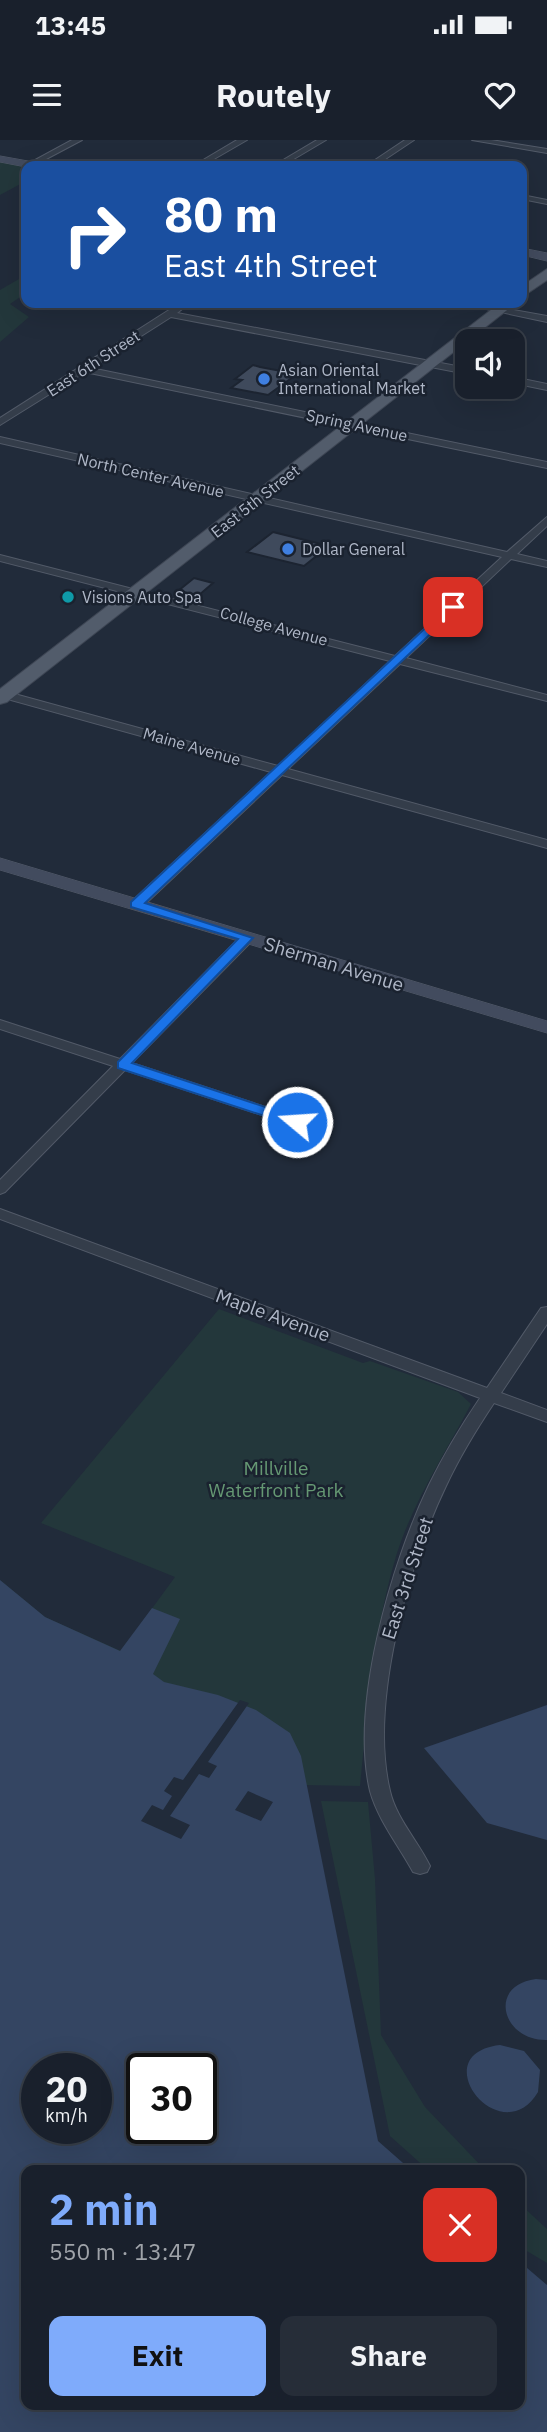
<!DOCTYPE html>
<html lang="en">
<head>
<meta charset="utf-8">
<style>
  body { margin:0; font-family:"IBM Plex Sans",sans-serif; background:#262d38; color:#f1f3f6; height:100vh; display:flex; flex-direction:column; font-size:26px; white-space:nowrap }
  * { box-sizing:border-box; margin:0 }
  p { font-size:23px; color:#9fa3a9 }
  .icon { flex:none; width:38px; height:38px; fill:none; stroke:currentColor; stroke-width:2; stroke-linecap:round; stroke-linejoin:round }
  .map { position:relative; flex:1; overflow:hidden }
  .sheet { position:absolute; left:21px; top:2025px; width:504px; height:245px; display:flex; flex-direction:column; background:#19202c; border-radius:14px; box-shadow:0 7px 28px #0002,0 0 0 2px #373e48 }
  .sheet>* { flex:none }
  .guide { position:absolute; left:21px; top:21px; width:506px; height:147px; border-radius:14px; box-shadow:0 7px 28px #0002,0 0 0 2px #373e48; background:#1a4fa0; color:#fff; overflow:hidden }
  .controls { position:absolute; left:455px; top:189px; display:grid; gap:14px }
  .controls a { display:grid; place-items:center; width:70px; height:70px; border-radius:14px; background:#19202c; box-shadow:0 7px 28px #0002,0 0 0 2px #373e48; font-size:35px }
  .speed { position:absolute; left:21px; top:1913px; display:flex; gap:14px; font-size:35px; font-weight:700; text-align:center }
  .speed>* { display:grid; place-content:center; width:91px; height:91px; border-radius:50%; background:#19202c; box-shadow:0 7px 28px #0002,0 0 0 2px #373e48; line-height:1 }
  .speed small { font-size:18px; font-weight:400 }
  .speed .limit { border:4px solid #111; border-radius:10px; background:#fff; color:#111 }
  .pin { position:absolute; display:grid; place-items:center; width:60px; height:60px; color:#fff; margin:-30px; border-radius:14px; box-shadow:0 4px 10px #0006 }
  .me { position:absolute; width:77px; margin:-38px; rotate:288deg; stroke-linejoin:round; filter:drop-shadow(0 0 5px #0008) }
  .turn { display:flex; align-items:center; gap:24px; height:147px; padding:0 28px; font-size:32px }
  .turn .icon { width:91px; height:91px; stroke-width:2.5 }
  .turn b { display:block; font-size:49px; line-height:60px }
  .round { display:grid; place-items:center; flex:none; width:74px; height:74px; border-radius:14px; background:#262d38 }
  .overview { display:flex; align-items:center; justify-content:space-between; height:119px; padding:0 28px }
  h1 { font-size:42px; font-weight:700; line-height:52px; color:#7fabfb }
  .primary-button { display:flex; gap:14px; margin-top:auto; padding:14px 28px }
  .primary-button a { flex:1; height:80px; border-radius:14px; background:#7fabfb; color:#111; font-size:28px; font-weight:700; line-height:80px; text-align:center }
  .primary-button a+a { background:#262d38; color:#f1f3f6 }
  .status { display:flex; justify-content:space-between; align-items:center; height:49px; padding:0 35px; background:#19202c; direction:ltr }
  .status svg { height:19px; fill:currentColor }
  header { display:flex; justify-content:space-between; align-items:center; height:91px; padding:0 28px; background:#19202c; font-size:32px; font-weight:700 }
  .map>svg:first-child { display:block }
  .green { fill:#23373b }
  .water { fill:#344562; fill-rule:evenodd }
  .pier { fill:#212b3a }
  .building { fill:#3f4a5c; stroke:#1c2431; stroke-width:2 }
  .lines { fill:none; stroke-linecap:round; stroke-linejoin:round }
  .street-casing { stroke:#525a68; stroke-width:2 }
  .secondary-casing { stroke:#525a68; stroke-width:1 }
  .primary-casing { stroke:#3e4654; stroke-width:2 }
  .street { fill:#343d4a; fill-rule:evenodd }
  .secondary { fill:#424b5e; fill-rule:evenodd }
  .primary { fill:#525c6b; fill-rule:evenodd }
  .route { fill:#1a73e8; stroke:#114b97; stroke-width:2 }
  .shop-dot { fill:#3f7fe0; stroke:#1a222f; stroke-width:2.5 }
  .culture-dot { fill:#0f9aa8; stroke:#1a222f; stroke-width:2.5 }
  .labels { text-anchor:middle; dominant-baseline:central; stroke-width:5; stroke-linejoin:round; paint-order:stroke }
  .far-street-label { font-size:16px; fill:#afb7c7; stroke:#1a222f }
  .far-poi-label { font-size:16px; fill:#afb7c7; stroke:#1a222f; text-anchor:start }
  .street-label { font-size:19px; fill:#afb7c7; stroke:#1a222f }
  .park-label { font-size:19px; fill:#659873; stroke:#1a222f }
</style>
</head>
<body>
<div class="status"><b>13:45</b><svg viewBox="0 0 49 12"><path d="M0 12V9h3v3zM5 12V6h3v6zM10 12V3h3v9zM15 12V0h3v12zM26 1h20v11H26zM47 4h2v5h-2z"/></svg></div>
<header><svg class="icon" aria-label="menu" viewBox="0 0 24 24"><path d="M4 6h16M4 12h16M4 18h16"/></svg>Routely<svg class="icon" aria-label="heart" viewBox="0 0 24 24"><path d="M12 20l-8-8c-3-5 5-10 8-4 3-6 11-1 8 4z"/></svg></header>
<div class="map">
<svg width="547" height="2292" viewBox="0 0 547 2292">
  <rect width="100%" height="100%" fill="#212b3a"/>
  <path class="green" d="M0 22 26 27V41L0 55Z
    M26 135V153L10 164 29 177 0 202V150Z
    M219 1169 363 1223 370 1221 458 1252 471 1264C446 1312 414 1360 397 1413 374 1488 368 1568 360 1646L303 1645 188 1673 0 1440 45 1477 121 1511 175 1437 41 1383Z
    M321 1661 368 1662 375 1739 381 1895 425 1967 485 2030H428L390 1996Z
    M520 2064 547 2089V2123L520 2107Z"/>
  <path class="water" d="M0 1440 45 1477 120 1511 152 1468 180 1479 153 1534 164 1542 218 1555 256 1570 290 1593 301 1616 378 2001 411 2030H26V2264H520V2122L547 2145V2292H0ZM37 1928H96V1988H37ZM142 1928H201V1988H142Z
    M547 1565V1700L487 1683 424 1608Z
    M536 1839 547 1840V1900C502 1901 487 1845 536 1839Z
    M500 1905 524 1911 540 1930 538 1952C501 2014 422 1914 500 1905Z"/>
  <path class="pier" d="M240 1560 249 1563 208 1622 217 1626 209 1638 199 1634 170 1676 190 1685 181 1699 141 1681 152 1665 163 1670 172 1656 164 1651 174 1637 183 1640Z
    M248 1651 273 1662 261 1681 235 1670Z"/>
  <path class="building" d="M253 225 260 227 297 234 268 255 231 248 242 240 235 239Z
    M273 392 329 406 304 426 247 412Z
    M194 438 213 443 198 456 178 451Z"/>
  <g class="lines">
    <g class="street-casing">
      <path id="street" d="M72 0H82L33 26 26 25Z
        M237 0H247L202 26H193Z
        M317 0H326L282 26H273Z
        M405 0H414L375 26H366Z
        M472 0H491L547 9V13Z
        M522 55 547 60V64L522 59Z
        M180 163H190L177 173 467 228V234L171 177 91 228 547 322V328L85 232 0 285V278Z
        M458 163H475L547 176V182Z
        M513 237 547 244V250L513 243Z
        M0 297 507 412 547 377V386L517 414 547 421V427L511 419 406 518 547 555V561L400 524 288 629 547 700V708L282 635 141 768H131V762L271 632 0 557V550L278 626 390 521 0 421V415L395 516 502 417 0 303Z
        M247 794 252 795V801L132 923 302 979 304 982 302 985H292L125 930 5 1052 0 1054V1040L113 926 0 889V880L120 919 242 795Z
        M0 1069 487 1248 541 1168 547 1167V1184L501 1253 547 1270V1282L494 1263C476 1290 460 1316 446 1346 408 1425 369 1564 390 1651 396 1678 418 1701 430 1726L427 1732 420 1734 413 1732C399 1706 378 1680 370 1651 350 1565 391 1424 429 1345 444 1314 461 1286 480 1258L0 1079Z"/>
    </g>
    <g class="secondary-casing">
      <path id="secondary" d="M0 16 39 23 45 26 26 27 0 22Z
        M522 108 547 113V121L522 115Z
        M0 718 547 881V893L0 730Z"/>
    </g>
    <g class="primary-casing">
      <path id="primary" d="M547 129V140L522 157V146Z
        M500 163H516L7 562 0 564V549Z"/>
    </g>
    <use href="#street" class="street"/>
    <use href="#secondary" class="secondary"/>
    <use href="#primary" class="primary"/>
  </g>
  <path class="route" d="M450 465 459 467 145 763 253 798 132 923 302 979V985H292L118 928V922L238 799 131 767V762Z"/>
  <g class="shop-dot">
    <circle cx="264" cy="239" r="7"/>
    <circle cx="288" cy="409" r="7"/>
  </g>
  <circle class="culture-dot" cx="68" cy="457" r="7"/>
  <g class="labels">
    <g class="far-street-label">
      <text transform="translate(93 223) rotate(-33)">East 6th Street</text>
      <text transform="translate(357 285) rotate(12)">Spring Avenue</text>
      <text transform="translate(151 335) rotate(13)">North Center Avenue</text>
      <text transform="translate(255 361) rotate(-38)">East 5th Street</text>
      <text transform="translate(274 486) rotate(15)">College Avenue</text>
      <text transform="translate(192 606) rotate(16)">Maine Avenue</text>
    </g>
    <g class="far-poi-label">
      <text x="278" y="230">Asian Oriental<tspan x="278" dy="18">International Market</tspan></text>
      <text x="302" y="409">Dollar General</text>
      <text x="82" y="457">Visions Auto Spa</text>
    </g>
    <g class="street-label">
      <text transform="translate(334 824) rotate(17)">Sherman Avenue</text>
      <text transform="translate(273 1175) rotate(20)">Maple Avenue</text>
      <text transform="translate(407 1438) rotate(-72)">East 3rd Street</text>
    </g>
    <g class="park-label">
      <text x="276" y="1328">Millville<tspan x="276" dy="22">Waterfront Park</tspan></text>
    </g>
  </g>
</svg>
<div class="controls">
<a><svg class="icon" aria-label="sound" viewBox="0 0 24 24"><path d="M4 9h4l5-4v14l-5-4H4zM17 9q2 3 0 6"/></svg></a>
</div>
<div class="speed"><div>20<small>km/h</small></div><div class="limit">30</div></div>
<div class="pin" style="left:453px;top:467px;background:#d93025"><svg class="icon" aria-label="arrive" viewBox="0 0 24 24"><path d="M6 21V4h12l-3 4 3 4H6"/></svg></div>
<svg class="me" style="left:297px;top:982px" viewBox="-20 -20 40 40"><circle r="17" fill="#1a73e8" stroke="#fff" stroke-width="3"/><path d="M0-11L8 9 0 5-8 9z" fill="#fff"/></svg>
<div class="guide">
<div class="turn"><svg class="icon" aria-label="right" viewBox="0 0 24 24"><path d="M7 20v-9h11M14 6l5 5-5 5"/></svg><div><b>80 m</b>East 4th Street</div></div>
</div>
<section class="sheet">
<div class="overview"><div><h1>2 min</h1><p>550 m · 13:47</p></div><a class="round" style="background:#d93025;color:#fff"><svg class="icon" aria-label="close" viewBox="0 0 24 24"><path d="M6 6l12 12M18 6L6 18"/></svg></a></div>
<div class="primary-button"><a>Exit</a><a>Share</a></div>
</section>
</div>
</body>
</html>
